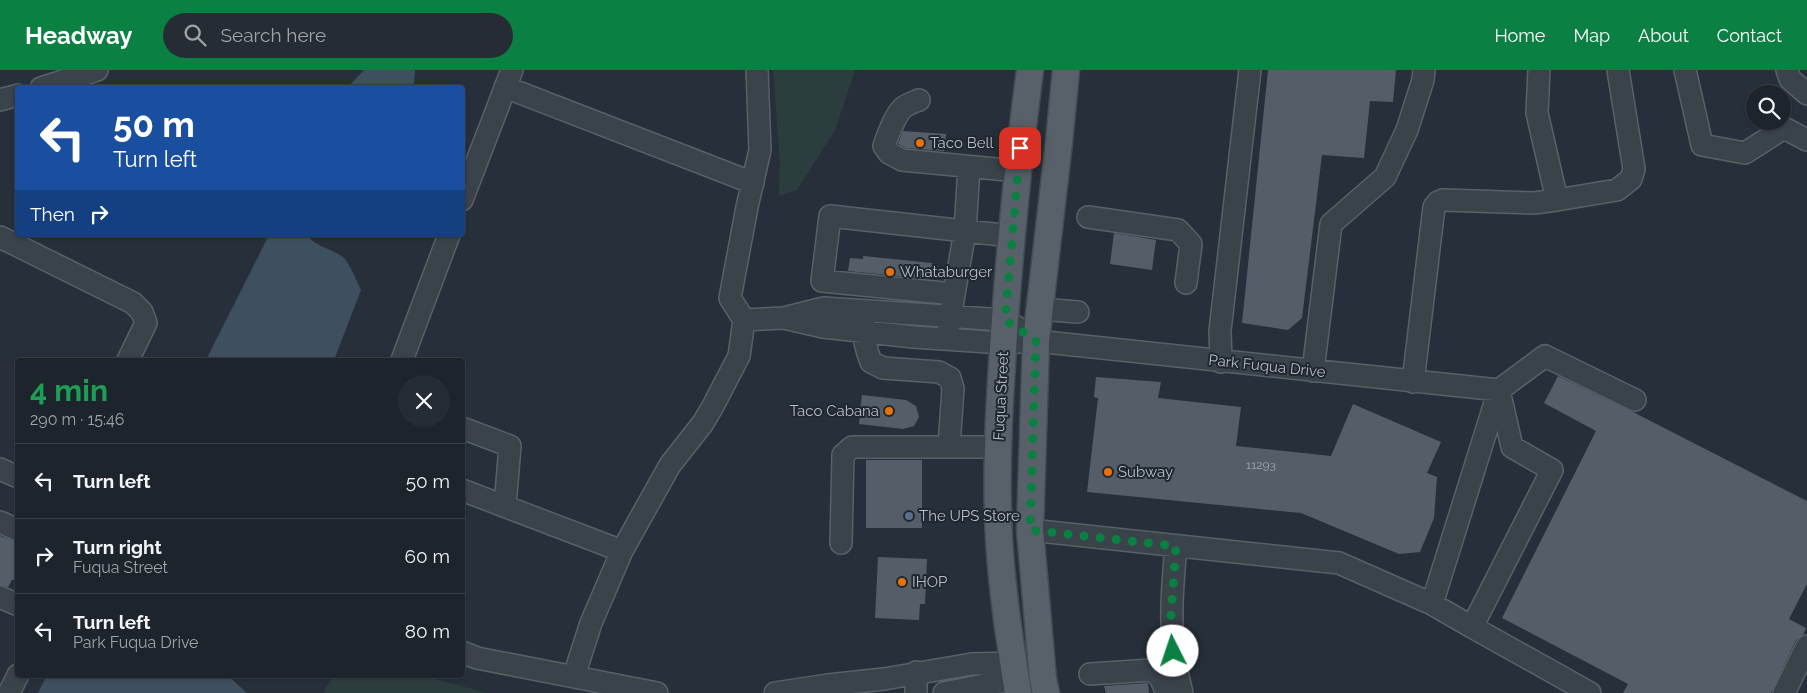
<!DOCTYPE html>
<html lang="en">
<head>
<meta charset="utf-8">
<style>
  body { margin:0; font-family:Raleway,sans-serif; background:#252c34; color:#f1f3f6; height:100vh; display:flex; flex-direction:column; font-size:19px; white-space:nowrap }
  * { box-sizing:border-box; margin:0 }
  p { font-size:16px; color:#a0a4a9 }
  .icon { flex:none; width:28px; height:28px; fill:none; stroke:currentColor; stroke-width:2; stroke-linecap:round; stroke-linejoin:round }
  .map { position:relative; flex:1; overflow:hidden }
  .details { position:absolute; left:15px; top:288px; width:450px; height:320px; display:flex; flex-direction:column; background:#1d242c; border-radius:5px; box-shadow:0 1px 4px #0004,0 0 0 1px #3b4148 }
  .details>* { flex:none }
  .top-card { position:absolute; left:15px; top:15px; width:450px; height:152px; border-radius:5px; box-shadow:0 1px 4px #0004,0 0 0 1px #3b4148; background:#1a4fa0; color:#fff; overflow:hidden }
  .fabs { position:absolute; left:1746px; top:15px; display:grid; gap:10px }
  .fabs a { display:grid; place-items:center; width:45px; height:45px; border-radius:50%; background:#1d242c; box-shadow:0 1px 4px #0004,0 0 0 1px #3b4148; font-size:25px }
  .pin { position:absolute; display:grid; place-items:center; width:42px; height:42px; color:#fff; margin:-21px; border-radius:10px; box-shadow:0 2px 8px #0006 }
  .me { position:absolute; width:55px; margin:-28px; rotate:356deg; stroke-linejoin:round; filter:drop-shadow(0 0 4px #0008) }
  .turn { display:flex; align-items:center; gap:18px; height:105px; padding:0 15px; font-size:22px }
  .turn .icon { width:65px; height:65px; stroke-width:2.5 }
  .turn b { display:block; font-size:35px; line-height:42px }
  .then { display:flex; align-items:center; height:48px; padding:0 15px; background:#0003; gap:10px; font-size:19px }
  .round { display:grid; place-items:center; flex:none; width:52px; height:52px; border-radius:26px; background:#252c34 }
  .overview { display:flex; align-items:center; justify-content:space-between; height:85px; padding:0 15px }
  h1 { font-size:30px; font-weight:700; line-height:38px; color:#1e9e55 }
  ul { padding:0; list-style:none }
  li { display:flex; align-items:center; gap:15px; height:75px; padding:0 15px; border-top:1px solid #3b4148 }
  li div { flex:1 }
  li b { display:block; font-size:19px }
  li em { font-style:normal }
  header { display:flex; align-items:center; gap:30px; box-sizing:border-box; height:70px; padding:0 25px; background:#0b8043; color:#fff }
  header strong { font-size:24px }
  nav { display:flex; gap:28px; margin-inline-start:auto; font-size:18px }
  .search { width:350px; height:45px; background:#252c34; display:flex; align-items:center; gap:12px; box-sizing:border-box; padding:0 18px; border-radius:28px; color:#a0a4a9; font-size:19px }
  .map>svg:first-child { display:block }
  .green { fill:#2b3e3d }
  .water { fill:#3e4f60 }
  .building { fill:#545e69 }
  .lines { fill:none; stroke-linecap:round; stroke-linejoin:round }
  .minor-casing { stroke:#586068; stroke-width:24 }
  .major-casing { stroke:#434b53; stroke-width:29 }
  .minor { stroke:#3a424a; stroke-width:21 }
  .major { stroke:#58616a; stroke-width:26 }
  .route { stroke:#0b8043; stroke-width:9; stroke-dasharray:0 16.2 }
  .food-dot { fill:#e8710a; stroke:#1f272f; stroke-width:2 }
  .service-dot { fill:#5c6f8a; stroke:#1f272f; stroke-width:2 }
  .labels { text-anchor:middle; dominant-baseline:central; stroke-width:4; stroke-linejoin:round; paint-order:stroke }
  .number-label { font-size:12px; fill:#9ea5af }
  .poi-label { font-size:15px; fill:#b6bdc6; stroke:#1f272f; text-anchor:start }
  .street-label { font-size:15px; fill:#b6bdc6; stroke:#1f272f }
</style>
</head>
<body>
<header>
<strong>Headway</strong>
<div class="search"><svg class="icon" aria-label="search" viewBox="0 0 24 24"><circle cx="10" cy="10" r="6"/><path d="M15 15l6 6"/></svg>Search here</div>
<nav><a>Home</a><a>Map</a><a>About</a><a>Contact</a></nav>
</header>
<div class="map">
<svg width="1807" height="623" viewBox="0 0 1807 623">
  <rect width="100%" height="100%" fill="#27303a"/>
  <path class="green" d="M773 0H855L835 60 797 120 779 126 780 92Z
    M334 605H421L487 623H323Z"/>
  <path class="water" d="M364 0H415L414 13 408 17H348Z
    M269 165H307C315 177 334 179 344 188 350 194 357 212 361 220L334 290H206Z
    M47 605H227L247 623H38Z"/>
  <path class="building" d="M1268 0H1396L1393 32 1370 31 1364 88 1322 85 1302 248 1288 260 1242 253Z
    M903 61 946 64 944 81 906 78 898 74Z
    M1114 163 1156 170 1152 200 1110 194Z
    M863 186 932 193 930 209 848 201 850 188 863 189Z
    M1558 306 1633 342 1807 431V514L1789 549 1806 558 1803 565 1796 570 1771 623H1623L1628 614 1502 548 1596 361 1544 333Z
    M1096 307 1161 312 1158 328 1241 337 1236 376 1331 386 1353 334 1441 372 1427 403 1437 407 1434 448 1420 482 1399 484 1301 443 1087 422 1098 328 1094 327Z
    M862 325 906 330 916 336 919 347 914 356 903 359 859 354Z
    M866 390H922V458H866Z
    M0 466 18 472V509L12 510 8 517 0 515Z
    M878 487 927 489 925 534H920L919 550 875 548Z
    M1148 613 1149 623H1106L1104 616Z"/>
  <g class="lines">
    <g class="minor-casing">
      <path id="minor" d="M757 0 760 80 747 137 730 228 744 250 784 248 824 238 1005 250 1018 258
        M1539 0 1537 43 1557 130
        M1685 0 1702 75 1745 83 1784 58 1807 70
        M1787 0 1790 9 1807 24
        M505 17 753 113
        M41 18 97 0
        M0 30 18 25
        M919 30C914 32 908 34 904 37 896 43 887 67 884 76L889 83 902 90 1018 101
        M969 97 965 161 1012 166
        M462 130 512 0
        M1088 147 1178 160 1191 174 1186 213
        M0 167 133 233 142 242 146 253 128 290
        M1040 239 1078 242
        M784 248 823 257 913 267 1003 273 1036 271 1499 320 1512 377 1552 400 1472 557 1590 623
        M864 248C862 264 865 277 871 292L883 298 939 302 950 308 953 319 949 376
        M948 259 965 161 830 146 822 211 954 224
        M402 290 449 165
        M1221 292 1220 261 1250 0
        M1313 301 1331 154 1385 107 1407 60 1423 10 1424 0
        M1413 312 1434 137 1438 132 1443 130 1534 133 1557 130 1617 120 1631 109 1634 99 1618 0
        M462 358 510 376 505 436
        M0 399 18 407
        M462 420 622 481
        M0 452 18 460
        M1030 460 1339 493 1432 534 1499 320 1545 286 1635 330
        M841 473 843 385 852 377H998
        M1176 476C1171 530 1168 570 1182 623
        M0 527 18 535
        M1432 534 1472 557
        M462 582 477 588 657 623
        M1090 604 1152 600 1160 607 1167 623
        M574 606 591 553 622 481 670 395 703 353 713 336 739 286 744 250
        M9 623 18 605
        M775 623 828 615 884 609 972 594 1013 593
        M916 623V602
        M944 623 1015 609
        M1784 623 1807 576"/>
    </g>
    <g class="major-casing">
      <path id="major" d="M1018 623C1010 572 1002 521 999 469 995 395 1000 322 1005 249 1011 166 1019 83 1030 0
        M1046 623 1043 609 1030 460 1036 271 1059 72 1066 0"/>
    </g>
    <use href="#minor" class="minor"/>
    <use href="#major" class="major"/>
  </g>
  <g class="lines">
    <path class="route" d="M1020 78 1005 250 1036 271 1030 460 1176 476 1171 545 1173 581"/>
  </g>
  <g class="food-dot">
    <circle cx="920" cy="73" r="5"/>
    <circle cx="890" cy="202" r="5"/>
    <circle cx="889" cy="341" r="5"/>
    <circle cx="1108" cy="402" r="5"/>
    <circle cx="902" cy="512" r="5"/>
  </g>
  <circle class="service-dot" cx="909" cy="446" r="5"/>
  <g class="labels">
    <g class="number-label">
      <text x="1261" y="395">11293</text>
    </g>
    <g class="poi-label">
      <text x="930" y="73">Taco Bell</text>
      <text x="900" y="202">Whataburger</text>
      <text x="879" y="341" text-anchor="end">Taco Cabana</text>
      <text x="1118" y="402">Subway</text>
      <text x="919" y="446">The UPS Store</text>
      <text x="912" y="512">IHOP</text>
    </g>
    <g class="street-label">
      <text transform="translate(1267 296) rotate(6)">Park Fuqua Drive</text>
      <text transform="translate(1001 326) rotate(-87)">Fuqua Street</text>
    </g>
  </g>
</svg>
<div class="fabs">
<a><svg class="icon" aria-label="search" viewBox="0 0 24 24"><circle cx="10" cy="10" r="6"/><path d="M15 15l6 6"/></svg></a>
</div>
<div class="pin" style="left:1020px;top:78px;background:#d93025"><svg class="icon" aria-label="arrive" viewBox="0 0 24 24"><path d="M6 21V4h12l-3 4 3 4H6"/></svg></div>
<svg class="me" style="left:1173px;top:581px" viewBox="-20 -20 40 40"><circle r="19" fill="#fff"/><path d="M0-13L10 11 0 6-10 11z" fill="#0b8043"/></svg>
<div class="top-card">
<div class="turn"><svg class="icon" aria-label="left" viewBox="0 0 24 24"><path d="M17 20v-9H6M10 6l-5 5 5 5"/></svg><div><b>50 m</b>Turn left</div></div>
<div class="then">Then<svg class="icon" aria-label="right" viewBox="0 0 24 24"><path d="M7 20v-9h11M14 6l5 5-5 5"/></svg></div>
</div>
<section class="details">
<div class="overview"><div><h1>4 min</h1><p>290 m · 15:46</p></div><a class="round"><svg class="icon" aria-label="close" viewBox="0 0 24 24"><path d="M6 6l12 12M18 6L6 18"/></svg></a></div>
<ul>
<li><svg class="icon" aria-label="left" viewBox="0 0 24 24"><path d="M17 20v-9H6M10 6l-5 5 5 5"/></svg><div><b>Turn left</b></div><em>50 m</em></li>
<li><svg class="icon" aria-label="right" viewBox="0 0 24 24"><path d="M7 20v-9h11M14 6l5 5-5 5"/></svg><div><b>Turn right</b><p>Fuqua Street</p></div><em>60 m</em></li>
<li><svg class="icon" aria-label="left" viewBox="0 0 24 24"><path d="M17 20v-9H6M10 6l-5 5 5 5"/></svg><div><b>Turn left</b><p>Park Fuqua Drive</p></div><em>80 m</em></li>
</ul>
</section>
</div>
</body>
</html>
